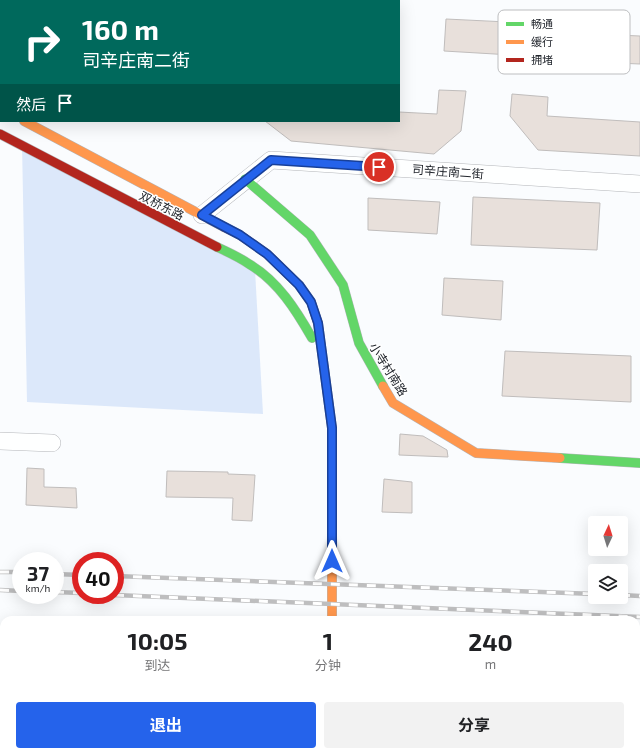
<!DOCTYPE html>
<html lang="zh">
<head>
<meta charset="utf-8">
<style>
  body { margin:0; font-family:"Exo 2","Noto Sans SC",sans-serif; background:#f2f2f2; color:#202124; height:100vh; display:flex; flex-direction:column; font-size:15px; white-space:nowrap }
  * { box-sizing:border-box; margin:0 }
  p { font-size:13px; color:#757577 }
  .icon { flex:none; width:22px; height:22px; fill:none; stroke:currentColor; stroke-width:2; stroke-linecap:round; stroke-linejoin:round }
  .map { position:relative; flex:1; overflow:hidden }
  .panel { position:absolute; left:0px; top:616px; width:640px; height:140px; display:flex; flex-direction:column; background:#fff; border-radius:12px 12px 0 0; box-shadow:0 4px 16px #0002 }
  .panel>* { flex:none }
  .guide { position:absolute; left:0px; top:0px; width:400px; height:122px; box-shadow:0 4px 16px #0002; background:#00695c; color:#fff; overflow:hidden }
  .needle { width:26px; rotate:4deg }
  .fabs { position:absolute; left:588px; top:516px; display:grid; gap:8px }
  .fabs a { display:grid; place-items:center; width:40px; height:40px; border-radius:4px; background:#fff; box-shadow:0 4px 16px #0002; font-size:20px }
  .speed { position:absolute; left:12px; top:552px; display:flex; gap:8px; font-size:20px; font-weight:700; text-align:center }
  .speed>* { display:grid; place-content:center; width:52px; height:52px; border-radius:50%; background:#fff; box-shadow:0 4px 16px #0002; line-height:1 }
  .speed small { font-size:10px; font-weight:400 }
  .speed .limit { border:6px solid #d22; background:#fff; color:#111 }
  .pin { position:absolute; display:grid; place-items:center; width:34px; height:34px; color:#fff; margin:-17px; border:2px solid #fff; border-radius:50%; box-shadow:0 1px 4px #0007 }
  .me { position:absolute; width:44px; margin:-22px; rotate:0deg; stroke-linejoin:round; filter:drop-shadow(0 0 3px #0008) }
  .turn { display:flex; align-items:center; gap:14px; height:84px; padding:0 16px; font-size:18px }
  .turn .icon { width:52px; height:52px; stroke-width:2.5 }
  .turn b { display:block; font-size:28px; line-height:34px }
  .then { display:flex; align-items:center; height:38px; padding:0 16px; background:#0003; gap:8px; font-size:15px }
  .eta { display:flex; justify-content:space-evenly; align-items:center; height:68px; text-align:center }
  .eta b { font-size:24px; font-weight:700; line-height:28px }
  .button { display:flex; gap:8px; margin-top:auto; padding:8px 16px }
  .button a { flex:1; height:46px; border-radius:4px; background:#2563eb; color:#fff; font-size:16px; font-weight:700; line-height:46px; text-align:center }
  .button a+a { background:#f2f2f2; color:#202124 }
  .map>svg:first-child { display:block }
  .green { fill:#dce8fa }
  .building { fill:#e8e0db; stroke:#c0bdbc }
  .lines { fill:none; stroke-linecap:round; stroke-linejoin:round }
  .street-casing { stroke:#b4b6ba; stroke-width:18 }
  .fast-casing { stroke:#b4b6ba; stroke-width:10 }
  .slow-casing { stroke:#b4b6ba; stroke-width:10 }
  .jam-casing { stroke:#b4b6ba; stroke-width:10 }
  .street { stroke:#feffff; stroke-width:17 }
  .fast { stroke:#63d668; stroke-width:9 }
  .slow { stroke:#ff974d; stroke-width:9 }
  .jam { stroke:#b3261e; stroke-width:9 }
  .rail-casing { stroke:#bebebf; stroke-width:4.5 }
  .rail { stroke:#fff; stroke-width:3; stroke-dasharray:9; stroke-linecap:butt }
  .route-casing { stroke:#184099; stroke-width:10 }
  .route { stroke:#2563eb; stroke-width:7 }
  .labels { text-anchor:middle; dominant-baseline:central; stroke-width:3; stroke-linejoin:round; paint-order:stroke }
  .street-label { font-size:12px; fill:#22262d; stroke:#fff }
  .key { fill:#fff; stroke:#bdbec0; stroke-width:1 }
  .key-label { font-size:11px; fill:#22262d }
</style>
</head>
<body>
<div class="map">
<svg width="640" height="756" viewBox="0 0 640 756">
  <rect width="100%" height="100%" fill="#fafcfe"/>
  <path class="green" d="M22 144 255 270 263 414 27 402Z"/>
  <path class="building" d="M446 19 548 24 545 57 444 51Z
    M594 34 640 36V64L592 62Z
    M439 90 466 91 461 131 434 154 291 141 265 121H399V112L437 114Z
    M512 94 548 97 547 116 640 122V156L538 150 510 116Z
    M473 197 600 203 597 250 471 245Z
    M368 198 440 202 437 234 368 230Z
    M444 278 503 281 501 320 442 315Z
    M505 351 631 356V402L502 396Z
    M400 434 423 436 447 450 448 457 399 455Z
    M27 468 44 469V487L76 488 77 508 26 505Z
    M167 471 228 472V474L255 475 252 521 232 520 233 498 166 497Z
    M384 479 412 482V513L382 512Z"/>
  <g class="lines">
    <g class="street-casing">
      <path id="street" d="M202 215 271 160 640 184
        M0 441 52 443"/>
    </g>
    <g class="fast-casing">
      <path id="fast" d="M245 179 310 235 343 285 359 343 383 386
        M217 247C228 252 239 257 249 264 278 281 296 310 312 338
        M560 458 640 463"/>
    </g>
    <g class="slow-casing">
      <path id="slow" d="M24 121 224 227
        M383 386 393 403 476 453 560 458
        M332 506V620
        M332 752V756"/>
    </g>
    <g class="jam-casing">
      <path id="jam" d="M0 108 1 109
        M0 134 217 247
        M224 227 240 235 267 254 299 285 311 302 318 323 332 428V506"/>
    </g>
    <use href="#street" class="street"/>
    <use href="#fast" class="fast"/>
    <use href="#slow" class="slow"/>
    <use href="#jam" class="jam"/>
    <g class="rail-casing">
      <path id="rail" d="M0 572H21
        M55 574 81 575
        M115 576 595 594
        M0 590 21 591
        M55 592 81 593
        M115 595 640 617
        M621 595 640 596"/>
    </g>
    <use href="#rail" class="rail"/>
  </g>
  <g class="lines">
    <g class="route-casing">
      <path id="route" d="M332 561V428L318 323 311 302 299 285 267 254 240 235 202 215 271 160 379 167"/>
    </g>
    <use href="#route" class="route"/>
  </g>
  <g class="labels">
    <g class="street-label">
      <text transform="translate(448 171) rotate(4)">司辛庄南二街</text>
      <text transform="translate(162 205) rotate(27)">双桥东路</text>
      <text transform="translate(389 369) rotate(58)">小寺村南路</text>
    </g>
  </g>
  <rect x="498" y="10" width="132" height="64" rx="6" class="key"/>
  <rect x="506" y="22" width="18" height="4" fill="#63d668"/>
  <rect x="506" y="40" width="18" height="4" fill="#ff974d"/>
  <rect x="506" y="58" width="18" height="4" fill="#b3261e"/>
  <g class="key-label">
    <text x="531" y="28">畅通</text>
    <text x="531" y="46">缓行</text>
    <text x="531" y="64">拥堵</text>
  </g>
</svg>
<div class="fabs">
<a><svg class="needle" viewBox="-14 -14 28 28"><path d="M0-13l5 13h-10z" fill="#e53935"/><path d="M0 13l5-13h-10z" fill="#757577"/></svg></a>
<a><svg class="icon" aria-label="layers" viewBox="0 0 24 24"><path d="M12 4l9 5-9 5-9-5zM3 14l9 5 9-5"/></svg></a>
</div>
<div class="speed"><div>37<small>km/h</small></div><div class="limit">40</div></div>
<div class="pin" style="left:379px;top:167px;background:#d93025"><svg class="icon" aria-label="arrive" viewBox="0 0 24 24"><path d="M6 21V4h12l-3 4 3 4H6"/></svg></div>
<svg class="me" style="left:332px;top:561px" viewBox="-20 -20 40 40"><path d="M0-17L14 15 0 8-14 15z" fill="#2563eb" stroke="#fff" stroke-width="4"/></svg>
<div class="guide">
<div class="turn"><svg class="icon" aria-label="right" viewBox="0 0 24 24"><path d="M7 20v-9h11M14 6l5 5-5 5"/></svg><div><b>160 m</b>司辛庄南二街</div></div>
<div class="then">然后<svg class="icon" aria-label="arrive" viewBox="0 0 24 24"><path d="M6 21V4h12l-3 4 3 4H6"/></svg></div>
</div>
<section class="panel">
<div class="eta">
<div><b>10:05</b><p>到达</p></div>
<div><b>1</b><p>分钟</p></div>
<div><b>240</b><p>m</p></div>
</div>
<div class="button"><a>退出</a><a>分享</a></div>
</section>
</div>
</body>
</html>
